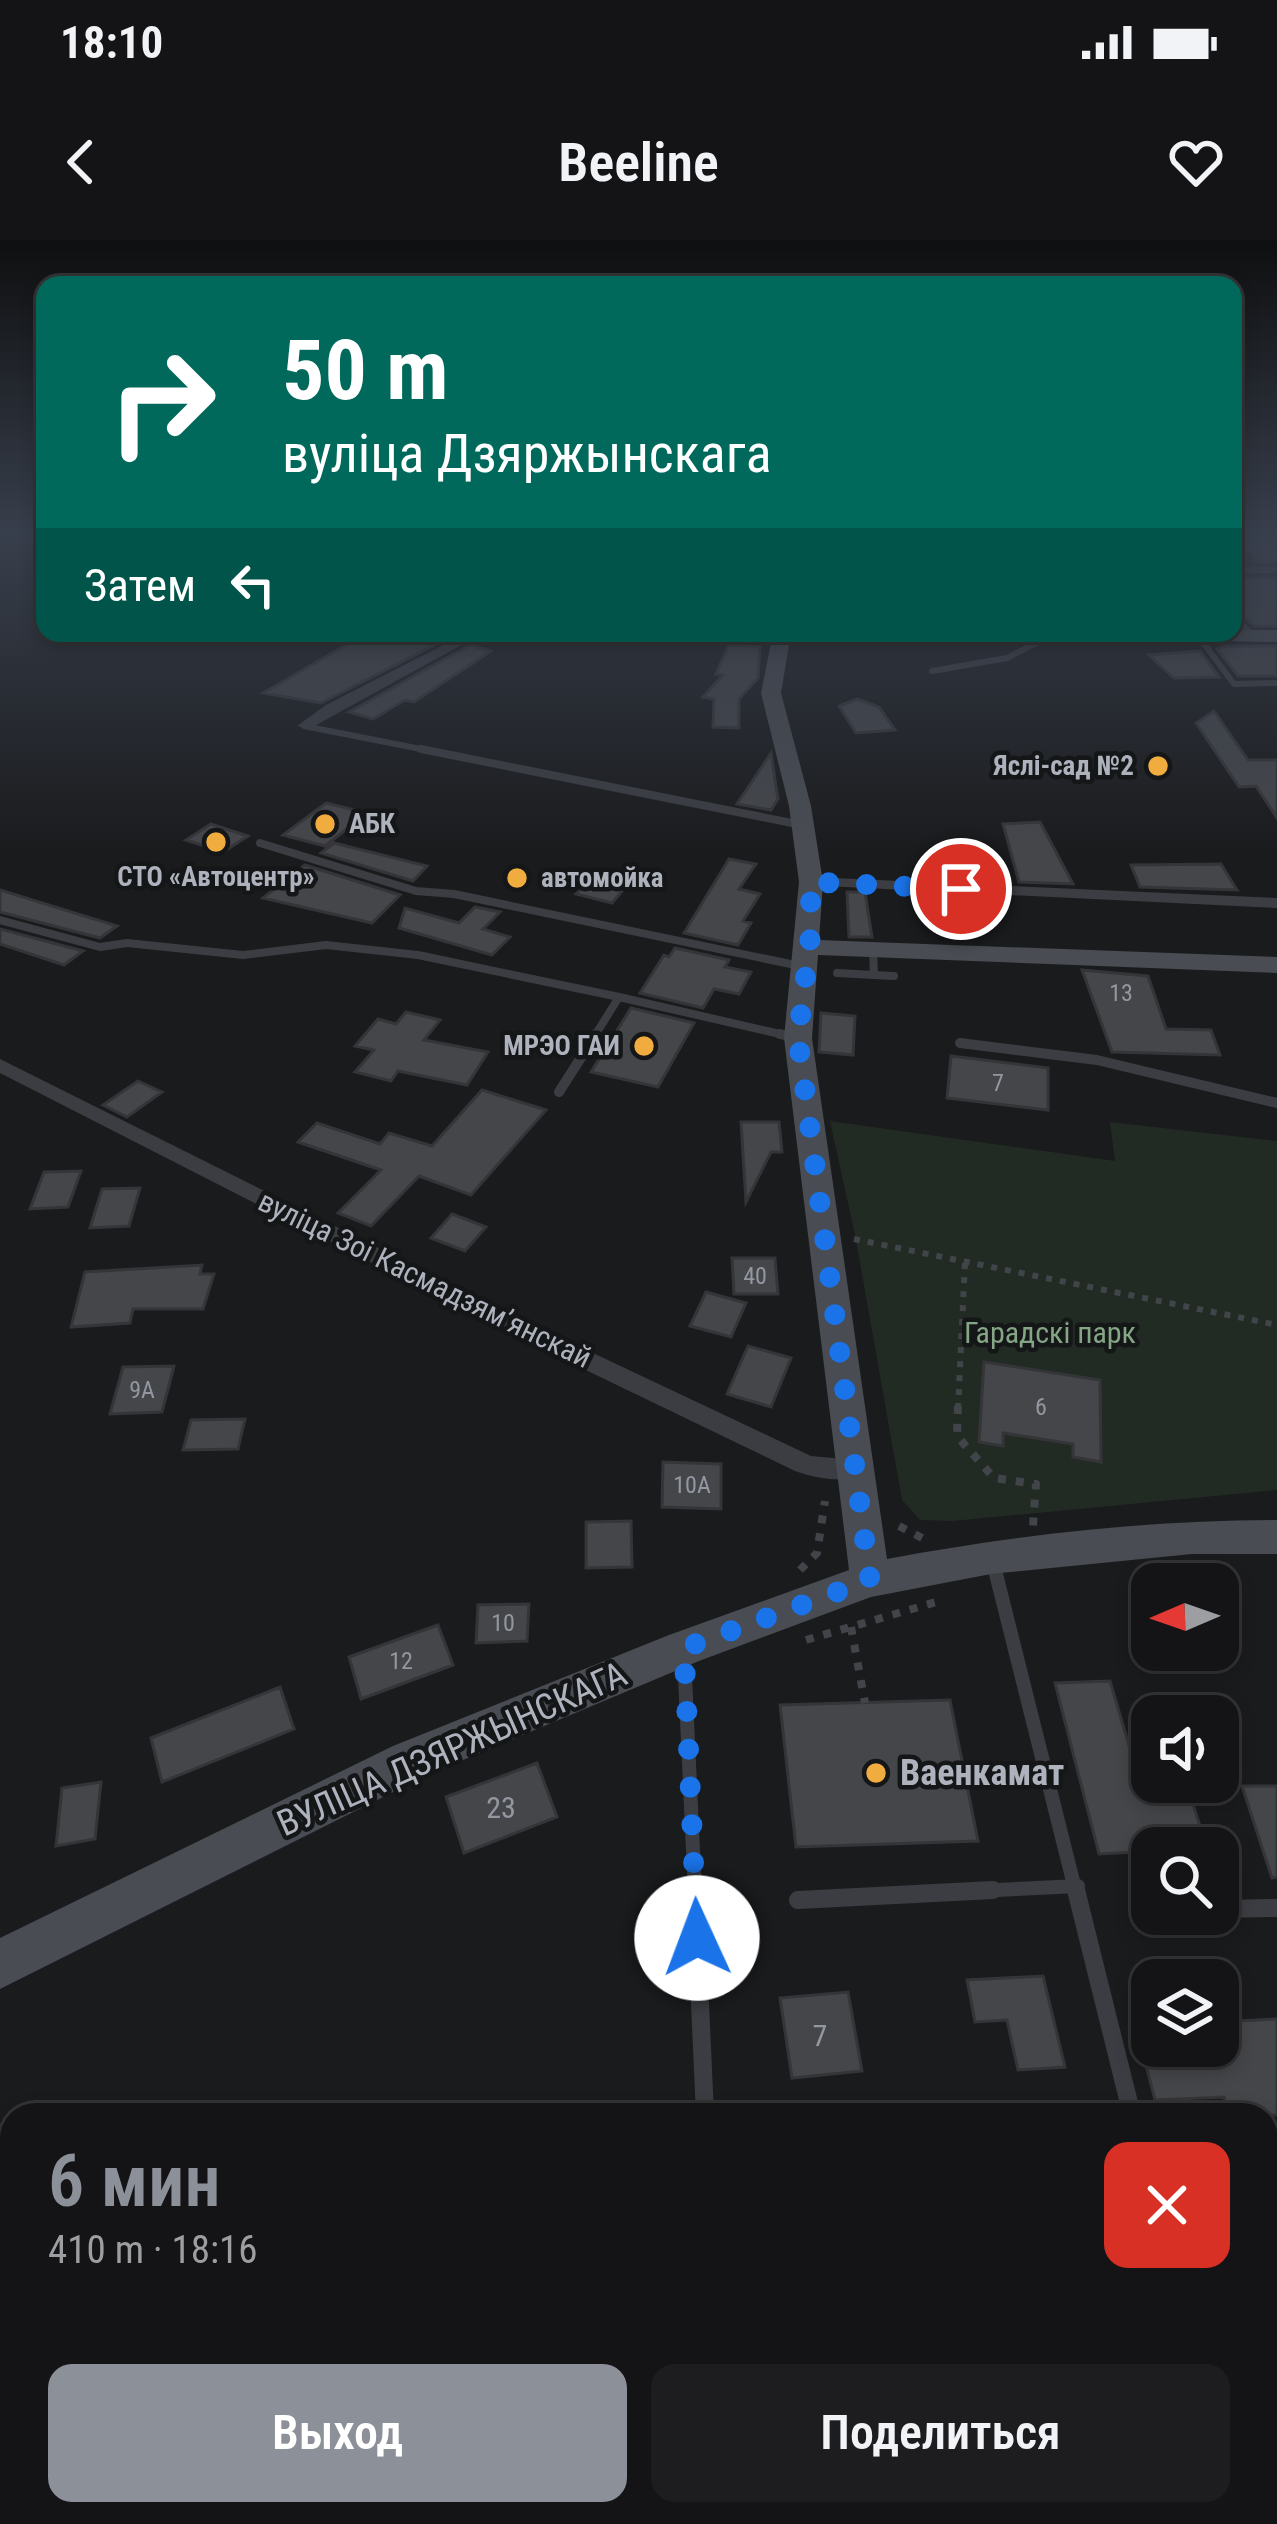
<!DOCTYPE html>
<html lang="ru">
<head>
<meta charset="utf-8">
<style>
  body { margin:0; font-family:"Roboto Condensed",sans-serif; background:#1d1d1f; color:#f1f3f6; height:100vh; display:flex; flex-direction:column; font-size:45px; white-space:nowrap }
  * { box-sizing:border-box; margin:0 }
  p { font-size:39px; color:#9d9ea1 }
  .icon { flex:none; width:66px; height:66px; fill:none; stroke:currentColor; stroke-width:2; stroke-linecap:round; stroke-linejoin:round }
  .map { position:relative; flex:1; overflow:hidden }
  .sheet { position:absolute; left:0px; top:1863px; width:1278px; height:423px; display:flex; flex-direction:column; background:#141416; border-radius:36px 36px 0 0; box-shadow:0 6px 18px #0003,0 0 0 3px #333335 }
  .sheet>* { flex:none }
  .hud { position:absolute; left:36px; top:36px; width:1206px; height:366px; border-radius:24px; box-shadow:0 6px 18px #0003,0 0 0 3px #333335; background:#00695c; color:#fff; overflow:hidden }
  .needle { width:78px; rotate:268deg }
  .fabs { position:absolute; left:1131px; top:1323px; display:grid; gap:24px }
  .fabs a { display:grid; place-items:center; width:108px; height:108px; border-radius:24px; background:#141416; box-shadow:0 6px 18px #0003,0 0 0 3px #333335; font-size:60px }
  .pin { position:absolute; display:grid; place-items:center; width:102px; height:102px; color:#fff; margin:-51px; border:6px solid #fff; border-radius:50%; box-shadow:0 3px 12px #0007 }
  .me { position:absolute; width:132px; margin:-66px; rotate:358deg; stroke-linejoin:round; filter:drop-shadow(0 0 9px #0008) }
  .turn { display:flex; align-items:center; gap:42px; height:252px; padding:0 48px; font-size:54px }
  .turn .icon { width:156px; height:156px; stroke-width:2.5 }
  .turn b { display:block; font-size:84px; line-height:102px }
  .then { display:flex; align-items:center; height:114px; padding:0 48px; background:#0003; gap:24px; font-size:45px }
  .round { display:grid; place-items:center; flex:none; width:126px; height:126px; border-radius:24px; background:#1d1d1f }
  .head { display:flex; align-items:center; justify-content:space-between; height:204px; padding:0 48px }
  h1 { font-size:72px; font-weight:600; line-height:90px; color:#8c9099 }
  .cta { display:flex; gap:24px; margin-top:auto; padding:24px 48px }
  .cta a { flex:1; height:138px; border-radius:24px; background:#8c9099; color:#fff; font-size:48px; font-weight:600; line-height:138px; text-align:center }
  .cta a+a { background:#1d1d1f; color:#f1f3f6 }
  .status { display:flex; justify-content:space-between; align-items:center; height:84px; padding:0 60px; background:#141416; direction:ltr }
  .status svg { height:33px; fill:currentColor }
  header { display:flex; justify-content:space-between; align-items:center; height:156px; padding:0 48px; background:#141416; font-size:54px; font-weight:600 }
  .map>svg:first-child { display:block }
  .green { fill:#222b23 }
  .building { fill:#44464a; stroke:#353539; stroke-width:3 }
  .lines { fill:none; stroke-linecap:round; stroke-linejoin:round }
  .path-far1 { stroke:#414449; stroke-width:6; stroke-dasharray:6 8; stroke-linecap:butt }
  .path { stroke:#414449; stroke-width:8; stroke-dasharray:8 10; stroke-linecap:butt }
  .lane-far4 { stroke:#3b3d42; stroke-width:6 }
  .lane-far3 { stroke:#3b3d42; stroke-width:8 }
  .lane-far2 { stroke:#3b3d42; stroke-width:10 }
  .lane-far1 { stroke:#3b3d42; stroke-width:14 }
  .lane { stroke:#3b3d42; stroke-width:18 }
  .street { fill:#3b3d42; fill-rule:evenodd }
  .secondary { fill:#494c52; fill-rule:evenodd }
  .route { stroke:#1a73e8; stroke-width:21; stroke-dasharray:0 37.8 }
  .poi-dot { fill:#f0ac3f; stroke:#151618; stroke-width:4.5 }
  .labels { text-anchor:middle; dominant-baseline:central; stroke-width:9; stroke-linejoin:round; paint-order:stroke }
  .number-label { font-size:24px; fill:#9397a0 }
  .far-poi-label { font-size:27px; font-weight:bold; fill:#adb2bc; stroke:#151618; text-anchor:end }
  .street-label { font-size:30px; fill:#adb2bc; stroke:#151618 }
  .park-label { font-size:30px; fill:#85a685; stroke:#151618 }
  .near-number-label { font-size:30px; fill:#9397a0 }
  .near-street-label { font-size:36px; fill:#adb2bc; stroke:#151618 }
  .near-poi-label { font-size:36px; font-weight:bold; fill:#adb2bc; stroke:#151618; text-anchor:start }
</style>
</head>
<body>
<div class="status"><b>18:10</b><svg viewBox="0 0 49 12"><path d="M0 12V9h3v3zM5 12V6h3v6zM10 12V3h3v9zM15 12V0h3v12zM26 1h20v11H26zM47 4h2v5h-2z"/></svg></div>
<header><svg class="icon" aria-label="back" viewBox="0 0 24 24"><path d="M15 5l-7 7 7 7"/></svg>Beeline<svg class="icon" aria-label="heart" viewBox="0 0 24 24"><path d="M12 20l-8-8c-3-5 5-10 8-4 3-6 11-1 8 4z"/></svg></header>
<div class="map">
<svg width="1277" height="2284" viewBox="0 0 1277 2284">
  <rect width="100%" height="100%" fill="#1a1b1d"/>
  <path class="green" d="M830 881 1115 921 1110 882 1277 901V1250L952 1281 920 1280 902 1260 856 1000Z"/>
  <path class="building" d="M1234 295H1277V322H1258Z
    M1233 338H1277V386H1254L1237 371Z
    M367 393H427L446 399 321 463 263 453Z
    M470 405 491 411 414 462 405 460 373 479 349 472Z
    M729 405 760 407 758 438 739 459V488L713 487 714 459 703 457 723 435 716 434Z
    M1227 406H1277V436H1238L1217 409Z
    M1200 411 1219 437 1174 438 1149 415Z
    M857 459 879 467 895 490 856 493 839 466Z
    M1214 471 1248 520H1277V578L1256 546 1239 547 1196 483Z
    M771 513 778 559 771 570 737 564Z
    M326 563 367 573 325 606 283 595Z
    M1040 582 1073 644 1019 642 1003 584Z
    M211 584 248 596 223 612 186 600Z
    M334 603 427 626 413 641 321 613Z
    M729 619 756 624 739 649 760 654 743 681 751 683 738 705 684 693Z
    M1221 624 1237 650 1140 647 1131 625Z
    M305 625 400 655 372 683 263 658Z
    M593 635 629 643 612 663 576 654Z
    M0 650 117 686 100 698 0 672Z
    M847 652H865L872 697H849Z
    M475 667 500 672 483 689 510 697 492 715 399 688 405 668 459 683Z
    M0 689 83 711 64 725 0 704Z
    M675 708 729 720 725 727 751 732 739 754 714 749 703 768 640 753 664 715 669 717Z
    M1082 730 1148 736 1166 789 1211 790 1220 815 1112 812Z
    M631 768 694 783 658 847 591 832Z
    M406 772 440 780 424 800 488 812 467 845 398 831 391 841 355 832 374 810 355 806 378 779 396 784Z
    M821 773 855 776 853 815 819 812Z
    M951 816 1048 828V870L947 858Z
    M138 841 162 852 127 877 103 865Z
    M482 850 546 870 471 955 419 936 371 986 338 973 381 930 298 902 317 883 380 904 389 893 432 906Z
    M741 882H779L782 912H771L746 962Z
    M81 931 68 967 30 969 44 932Z
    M140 948 129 986 90 988 102 949Z
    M452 974 486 987 465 1011 431 998Z
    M732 1018H775L778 1054H734Z
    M202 1025 200 1034H214L203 1069H133L130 1083 71 1087 85 1032Z
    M706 1052 746 1063 731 1097 690 1086Z
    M748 1106 791 1118 771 1167 727 1154Z
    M984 1122 1100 1140 1101 1222 1073 1217V1204L1003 1193V1206L979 1202Z
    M174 1126 162 1172 110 1174 123 1127Z
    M245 1179 238 1209 183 1210 191 1180Z
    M663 1222 721 1224V1269L662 1267Z
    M631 1281 632 1327 586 1328V1282Z
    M529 1364 527 1401 476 1403 478 1365Z
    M438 1385 453 1425 361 1459 349 1417Z
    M1110 1441 1140 1543 1186 1542 1207 1608 1099 1614 1055 1443Z
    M280 1447 294 1489 162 1542 151 1498Z
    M950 1460 978 1601 796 1607 780 1465Z
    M537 1523 557 1577 464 1613 446 1557Z
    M101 1542 95 1599 56 1606 62 1548Z
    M1242 1546H1277V1637L1272 1638Z
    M1043 1736 1065 1827 1018 1830 1007 1780 975 1782 967 1740Z
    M848 1752 862 1831 792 1838 780 1758Z
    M1277 1779V1875H1229L1224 1857 1155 1860 1141 1806H1218V1782Z"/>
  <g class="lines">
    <path class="path-far1" d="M854 999 1277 1085
      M958 1169 965 1022"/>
    <path class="path" d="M958 1166 957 1196 994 1238 1036 1244 1033 1286
      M899 1286 924 1299
      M800 1330 817 1313 825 1261
      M851 1387 865 1463
      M806 1400 943 1360"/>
    <path class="lane-far4" d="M1233 330H1277
      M1233 377 1256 397
      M1199 397 1234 444 1277 443
      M932 431 1007 418 1056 393
      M304 486 436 512"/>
    <path class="lane-far3" d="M421 509 802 585
      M260 603 416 651 454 654 805 727
      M0 680 100 707 127 703 243 715 326 705 418 715 619 757
      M837 733 874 735 873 709
      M874 735 894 736
      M594 797 619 757 793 797"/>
    <path class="lane-far2" d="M780 794 797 798
      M960 803 1097 820 1277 863
      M559 852 596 794"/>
    <path class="lane-far1" d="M992 1318 1076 1653
      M684 1415 695 1653
      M933 1653 1078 1646"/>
    <path class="lane" d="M695 1650 705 1875
      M1076 1650 1132 1875
      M798 1660 993 1650
      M1218 1669 1277 1668
      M1228 2274 1230 2284"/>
    <path class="street" d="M467 393H483L309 489 297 486 326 465Z
      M811 637 1277 658V668L805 645 803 642Z
      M0 819 521 1079 811 1216 866 1221 870 1228 866 1235C842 1243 818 1239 795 1231L505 1091 0 833Z"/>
    <path class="secondary" d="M1233 390H1277V402L1101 399 1092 393Z
      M773 393H791L781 453 811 566 823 642 819 700 1277 717V733L818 715 812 798 887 1319C1016 1295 1146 1280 1277 1280V1314H1192L991 1334 871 1357 699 1421 425 1536 0 1749V1698L393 1506 669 1395 849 1330 784 798 799 642 789 566 761 453Z"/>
  </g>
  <linearGradient id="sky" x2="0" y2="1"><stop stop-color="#0e0f10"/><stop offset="0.48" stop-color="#383f4c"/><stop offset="1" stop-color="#383f4c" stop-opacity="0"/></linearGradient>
  <rect width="1277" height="612" fill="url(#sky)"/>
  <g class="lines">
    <path class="route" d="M697 1698 684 1408 870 1340 798 798 810 700 811 642 961 649"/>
  </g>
  <g class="poi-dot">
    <circle cx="1158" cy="526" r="12"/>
    <circle cx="325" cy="584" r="12"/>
    <circle cx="216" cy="602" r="12"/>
    <circle cx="517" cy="638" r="12"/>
    <circle cx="644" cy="806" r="12"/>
    <circle cx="876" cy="1533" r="12"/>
  </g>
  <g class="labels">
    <g class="number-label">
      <text x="1121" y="753">13</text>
      <text x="998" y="843">7</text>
      <text x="755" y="1036">40</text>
      <text x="142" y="1150">9А</text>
      <text x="1041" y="1167">6</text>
      <text x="692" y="1245">10А</text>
      <text x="503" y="1383">10</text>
      <text x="401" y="1421">12</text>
    </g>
    <g class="far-poi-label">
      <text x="1134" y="526">Яслі-сад №2</text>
      <text x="349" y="584" text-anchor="start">АБК</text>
      <text x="216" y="637" text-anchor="middle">СТО «Автоцентр»</text>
      <text x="541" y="638" text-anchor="start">автомойка</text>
      <text x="620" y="806">МРЭО ГАИ</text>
    </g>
    <g class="street-label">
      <text transform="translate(425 1039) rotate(26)">вуліца Зоі Касмадзямʼянскай</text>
    </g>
    <g class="park-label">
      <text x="1050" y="1092">Гарадскі парк</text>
    </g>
    <g class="near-number-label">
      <text x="501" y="1567">23</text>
      <text x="820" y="1795">7</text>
    </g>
    <g class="near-street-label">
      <text transform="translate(452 1509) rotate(-24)">ВУЛІЦА ДЗЯРЖЫНСКАГА</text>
    </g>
    <g class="near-poi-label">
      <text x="900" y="1533">Ваенкамат</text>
    </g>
  </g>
</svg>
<div class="fabs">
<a><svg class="needle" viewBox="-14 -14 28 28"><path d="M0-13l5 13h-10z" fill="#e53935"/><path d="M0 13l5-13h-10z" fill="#9d9ea1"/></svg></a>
<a><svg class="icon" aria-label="sound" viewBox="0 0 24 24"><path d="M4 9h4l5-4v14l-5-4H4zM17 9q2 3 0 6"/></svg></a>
<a><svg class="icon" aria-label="search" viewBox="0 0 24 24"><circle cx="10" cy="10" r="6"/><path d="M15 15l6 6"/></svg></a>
<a><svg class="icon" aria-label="layers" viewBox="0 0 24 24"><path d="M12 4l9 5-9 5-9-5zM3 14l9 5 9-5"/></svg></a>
</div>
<div class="pin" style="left:961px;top:649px;background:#d93025"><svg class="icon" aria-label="arrive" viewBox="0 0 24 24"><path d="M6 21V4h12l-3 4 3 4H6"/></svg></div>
<svg class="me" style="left:697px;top:1698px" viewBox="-20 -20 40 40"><circle r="19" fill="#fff"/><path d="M0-13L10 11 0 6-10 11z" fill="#1a73e8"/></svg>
<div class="hud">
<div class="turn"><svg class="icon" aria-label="right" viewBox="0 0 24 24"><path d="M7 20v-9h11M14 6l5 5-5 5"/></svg><div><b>50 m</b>вуліца Дзяржынскага</div></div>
<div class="then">Затем<svg class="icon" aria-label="left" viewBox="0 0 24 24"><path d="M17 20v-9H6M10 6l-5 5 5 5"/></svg></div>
</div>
<section class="sheet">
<div class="head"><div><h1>6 мин</h1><p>410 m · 18:16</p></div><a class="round" style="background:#d93025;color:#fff"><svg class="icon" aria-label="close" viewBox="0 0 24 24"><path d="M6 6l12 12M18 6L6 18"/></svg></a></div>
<div class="cta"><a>Выход</a><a>Поделиться</a></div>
</section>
</div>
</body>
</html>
